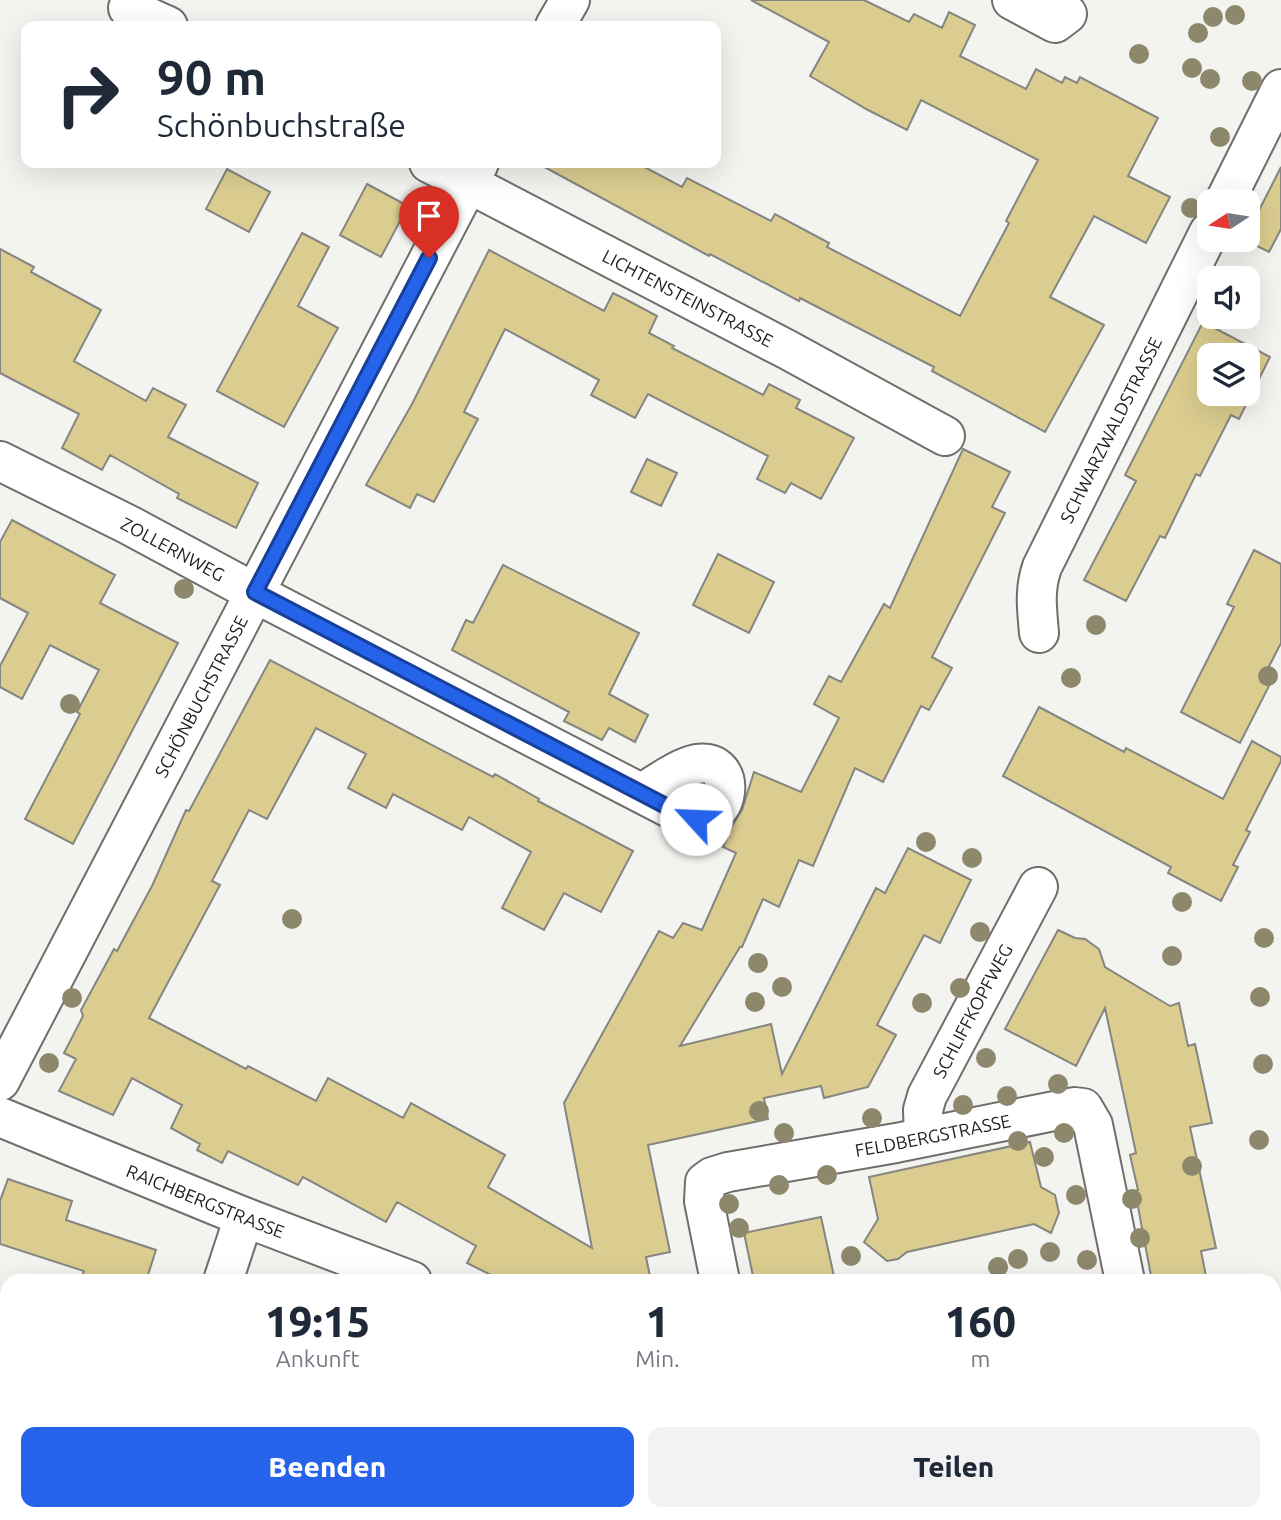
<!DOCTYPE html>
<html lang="de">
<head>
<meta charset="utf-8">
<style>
  body { margin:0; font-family:Ubuntu,sans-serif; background:#f2f2f3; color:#1f2937; height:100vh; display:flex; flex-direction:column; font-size:26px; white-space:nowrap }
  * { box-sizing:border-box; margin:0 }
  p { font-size:23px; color:#747a83 }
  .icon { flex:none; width:38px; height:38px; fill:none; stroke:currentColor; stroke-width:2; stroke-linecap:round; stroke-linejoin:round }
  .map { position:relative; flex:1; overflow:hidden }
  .details { position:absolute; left:0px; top:1274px; width:1281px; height:247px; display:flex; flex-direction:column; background:#fff; border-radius:21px 21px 0 0; box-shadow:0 7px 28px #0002 }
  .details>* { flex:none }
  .banner { position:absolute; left:21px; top:21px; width:700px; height:147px; border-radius:14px; box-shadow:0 7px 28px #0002; background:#fff; color:#1f2937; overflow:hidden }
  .needle { width:46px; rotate:258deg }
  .controls { position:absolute; left:1197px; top:189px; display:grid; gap:14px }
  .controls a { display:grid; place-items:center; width:63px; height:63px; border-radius:14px; background:#fff; box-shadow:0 7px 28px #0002; font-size:35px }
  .pin { position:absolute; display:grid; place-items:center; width:60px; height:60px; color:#fff; margin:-72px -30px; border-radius:50% 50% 50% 0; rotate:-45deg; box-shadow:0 0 7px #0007 }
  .pin .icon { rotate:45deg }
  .me { position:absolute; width:77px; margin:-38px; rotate:295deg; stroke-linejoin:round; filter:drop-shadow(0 0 5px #0008) }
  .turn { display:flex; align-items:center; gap:24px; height:147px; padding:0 21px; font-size:32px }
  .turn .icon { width:91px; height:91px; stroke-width:2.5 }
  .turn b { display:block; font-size:49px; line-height:60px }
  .eta { display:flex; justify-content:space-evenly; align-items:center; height:119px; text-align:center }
  .eta b { font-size:42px; font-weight:800; line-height:49px }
  .action { display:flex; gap:14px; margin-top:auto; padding:14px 21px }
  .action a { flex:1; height:80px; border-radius:14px; background:#2563eb; color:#fff; font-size:28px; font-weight:800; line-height:80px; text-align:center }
  .action a+a { background:#f2f2f3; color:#1f2937 }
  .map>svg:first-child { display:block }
  .green { fill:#d7cfa6 }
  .building { fill:#dbcd8f; stroke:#858582; stroke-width:2; fill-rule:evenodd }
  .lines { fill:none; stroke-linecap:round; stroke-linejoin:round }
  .minor-casing { stroke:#6f6e6c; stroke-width:42 }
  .minor { stroke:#fff; stroke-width:38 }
  .tree { fill:#8d886c }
  .route-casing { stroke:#184099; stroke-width:18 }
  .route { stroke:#2563eb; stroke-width:12 }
  .labels { text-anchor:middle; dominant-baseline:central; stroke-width:5; stroke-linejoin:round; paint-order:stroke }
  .street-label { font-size:18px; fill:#1f1e1d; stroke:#fff }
</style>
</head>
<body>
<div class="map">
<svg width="1281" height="1520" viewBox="0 0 1281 1520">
  <rect width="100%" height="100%" fill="#f3f3ef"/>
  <path class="green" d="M1281 1493V1520H1159L1187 1514H1274V1494Z"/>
  <path class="building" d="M751 0H864L909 22 914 14 942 28 949 12 975 25 960 56 1026 89 1036 69 1062 83 1065 77 1077 83 1080 77 1158 118 1128 176 1170 197 1146 243 1094 216 1050 297 1104 325 1045 432 932 371 934 367 800 298 799 301 710 254 709 256 537 163H637L682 187 687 178 771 221 775 214 829 243 827 247 960 316 1009 223 1006 221 1038 160 921 100 907 130 868 110 810 76 829 42Z
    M1281 167V229L1269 252 1245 240H1248V232Z
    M227 169 270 192 249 232 206 209Z
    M367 184 408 206 381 257 340 235Z
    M302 233 329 247 298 306 338 328 284 427 217 391Z
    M0 249 34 267 31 272 101 310 74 361 146 401 153 388 186 405 168 437 258 483 236 528 177 498 179 494 110 455 102 470 62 448 79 414 0 373Z
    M489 250 604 311 613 293 627 300 657 316 649 333 674 346 672 348 763 395 769 384 800 400 796 408 854 438 821 499 791 483 785 493 757 479 768 456 648 394 635 418 591 395 599 380 505 329 464 412 478 419 434 502 417 494 410 508 366 485 412 404Z
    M1203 322 1270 357 1239 419 1231 415 1200 476 1196 474 1165 538 1160 536 1126 601 1084 580 1136 481 1125 475ZM1209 355H1248V394H1209Z
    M963 449 1010 472 992 507 1005 513 932 657 952 668 929 710 921 706 883 782 855 768 813 866 799 860 779 907 763 899 742 947H740L680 1046 771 1024 782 1074 876 888 885 893 908 848 971 880 940 943 924 935 877 1025 896 1035 868 1087 824 1098 821 1086 764 1098 768 1119 648 1145 670 1252 646 1257 651 1281H503L467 1263 476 1246 397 1202 386 1222 303 1177 298 1185 228 1151 222 1163 197 1150 200 1144 171 1128 182 1105 132 1078 113 1115 59 1091 76 1059 64 1053 83 1016 81 1010 114 949 117 951 152 886 186 810 189 811 270 660 493 777 495 774 539 799 538 801 633 851 601 912 564 893 544 930 502 908 531 852 469 817 462 830 393 794 386 808 348 788 366 754 316 728 267 819 249 810 212 881 220 885 149 1018 246 1069 248 1066 316 1101 328 1078 403 1118 411 1103 505 1155 488 1187 592 1248 564 1103 659 931 673 938 683 923 702 930 736 853 723 847 733 824 742 810 754 772 801 792 839 718 814 704 829 676 841 682 884 604 890 608Z
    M647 459 677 473 661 506 631 492Z
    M12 520 115 575 100 603 178 643 73 844 25 819 80 714 77 712 99 670 50 645 22 699 0 687V666L28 613 0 598V542Z
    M1254 550 1281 564V643L1261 682 1269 686 1240 743 1181 712 1234 607 1227 604Z
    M718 554 774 582 749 633 693 605Z
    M503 565 639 633 609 694 648 715 635 742 609 728 602 740 564 721 569 712 452 650 466 620 473 623Z
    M1039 707 1124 752 1126 748 1223 799 1252 741 1281 757V761L1246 830 1250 832 1233 865 1238 867 1221 901 1168 873 1171 867 1003 776Z
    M1058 930 1075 938 1085 939 1099 949 1105 967 1170 1006 1179 1003 1188 1046 1195 1044 1212 1123 1190 1127 1216 1248 1201 1251 1207 1281H1152L1135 1191 1138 1190 1130 1155 1136 1153 1105 1008 1076 1066 1005 1029Z
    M1030 1142 1041 1187 1055 1195 1059 1213 1051 1233 1034 1224 907 1252 898 1259 887 1261 864 1242 878 1219 869 1177Z
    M8 1179 72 1201 66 1220 156 1250 146 1281H80L84 1271 0 1244V1201Z
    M821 1217 835 1281H754L744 1233Z"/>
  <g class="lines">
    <g class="minor-casing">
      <g id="minor">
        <path d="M1012 0 1055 23 1067 14"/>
        <path d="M128 8 168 26"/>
        <path d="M555 26 570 0"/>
        <path id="s1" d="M429 163 788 350 945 436"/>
        <path d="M1225 201 1281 89"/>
        <path id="s2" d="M0 461 129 525 272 602 687 817C733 829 739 756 697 764 678 768 659 783 642 793"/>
        <path id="s3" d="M1039 633C1037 609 1034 590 1042 567L1209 232"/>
        <path id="s4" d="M0 1081 479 163"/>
        <path id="s5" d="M0 1117 244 1217 412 1281"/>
        <path id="s6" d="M924 1137 923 1110 927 1096 1038 887"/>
        <path d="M223 1281 244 1217"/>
        <path id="s7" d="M720 1281 704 1201 705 1182 712 1177 728 1172 896 1143 1074 1107 1083 1108 1093 1125 1125 1281"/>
        <path d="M779 1514 781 1520"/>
        <path d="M140 1520 142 1514"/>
      </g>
    </g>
    <use href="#minor" class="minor"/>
  </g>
  <g class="tree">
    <circle cx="1235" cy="15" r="10"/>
    <circle cx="1213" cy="17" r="10"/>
    <circle cx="1198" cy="33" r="10"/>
    <circle cx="1139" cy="54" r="10"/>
    <circle cx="1192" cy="68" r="10"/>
    <circle cx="1210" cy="79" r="10"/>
    <circle cx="1252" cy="81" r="10"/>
    <circle cx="1220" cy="137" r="10"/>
    <circle cx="1191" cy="208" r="10"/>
    <circle cx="184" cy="589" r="10"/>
    <circle cx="1096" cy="625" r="10"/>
    <circle cx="1268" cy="676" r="10"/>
    <circle cx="1071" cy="678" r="10"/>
    <circle cx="70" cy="704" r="10"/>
    <circle cx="691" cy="796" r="10"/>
    <circle cx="926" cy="842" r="10"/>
    <circle cx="972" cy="858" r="10"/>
    <circle cx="1182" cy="902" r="10"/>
    <circle cx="292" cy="919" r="10"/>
    <circle cx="980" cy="932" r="10"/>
    <circle cx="1264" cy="938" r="10"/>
    <circle cx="1172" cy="956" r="10"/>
    <circle cx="758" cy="963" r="10"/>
    <circle cx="782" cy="987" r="10"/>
    <circle cx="960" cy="988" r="10"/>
    <circle cx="1260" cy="997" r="10"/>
    <circle cx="72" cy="998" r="10"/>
    <circle cx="755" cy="1002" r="10"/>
    <circle cx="922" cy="1003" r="10"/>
    <circle cx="986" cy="1058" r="10"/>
    <circle cx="49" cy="1063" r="10"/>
    <circle cx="1263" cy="1064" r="10"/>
    <circle cx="1058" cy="1084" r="10"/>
    <circle cx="1007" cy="1096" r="10"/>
    <circle cx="963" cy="1105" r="10"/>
    <circle cx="759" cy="1111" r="10"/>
    <circle cx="872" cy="1118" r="10"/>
    <circle cx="784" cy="1133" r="10"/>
    <circle cx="1064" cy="1133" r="10"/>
    <circle cx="1259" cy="1140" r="10"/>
    <circle cx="1018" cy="1141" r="10"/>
    <circle cx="1044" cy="1157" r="10"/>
    <circle cx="1192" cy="1166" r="10"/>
    <circle cx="827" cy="1175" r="10"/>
    <circle cx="779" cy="1185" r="10"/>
    <circle cx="1076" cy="1195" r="10"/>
    <circle cx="1132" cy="1199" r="10"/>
    <circle cx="729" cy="1204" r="10"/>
    <circle cx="739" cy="1228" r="10"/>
    <circle cx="1140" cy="1238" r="10"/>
    <circle cx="1050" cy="1252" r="10"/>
    <circle cx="851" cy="1256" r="10"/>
    <circle cx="1018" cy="1259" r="10"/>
    <circle cx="1087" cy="1260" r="10"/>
    <circle cx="998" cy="1267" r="10"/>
  </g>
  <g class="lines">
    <g class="route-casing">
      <path id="route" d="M429 258 255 592 687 817 696 819"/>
    </g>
    <use href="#route" class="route"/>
  </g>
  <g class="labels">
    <g class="street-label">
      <text stroke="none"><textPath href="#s1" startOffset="292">LICHTENSTEINSTRASSE</textPath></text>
      <text stroke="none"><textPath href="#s3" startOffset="220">SCHWARZWALDSTRASSE</textPath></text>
      <text stroke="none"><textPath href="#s2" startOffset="194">ZOLLERNWEG</textPath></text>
      <text stroke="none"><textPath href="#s4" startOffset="434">SCHÖNBUCHSTRASSE</textPath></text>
      <text stroke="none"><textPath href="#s6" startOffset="138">SCHLIFFKOPFWEG</textPath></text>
      <text stroke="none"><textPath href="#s7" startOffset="334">FELDBERGSTRASSE</textPath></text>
      <text stroke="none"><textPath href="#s5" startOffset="222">RAICHBERGSTRASSE</textPath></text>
    </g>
  </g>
</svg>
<div class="controls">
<a><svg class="needle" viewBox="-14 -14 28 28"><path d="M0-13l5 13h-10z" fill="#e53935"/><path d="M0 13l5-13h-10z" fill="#747a83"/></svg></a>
<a><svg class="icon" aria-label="sound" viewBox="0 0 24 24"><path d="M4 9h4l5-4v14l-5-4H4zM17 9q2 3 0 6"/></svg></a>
<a><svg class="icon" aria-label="layers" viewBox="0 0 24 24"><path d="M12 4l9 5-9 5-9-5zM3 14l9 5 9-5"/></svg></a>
</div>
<div class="pin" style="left:429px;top:258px;background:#d93025"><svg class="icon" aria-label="arrive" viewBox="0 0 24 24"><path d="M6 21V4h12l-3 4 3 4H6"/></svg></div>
<svg class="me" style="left:696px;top:819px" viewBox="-20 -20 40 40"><circle r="19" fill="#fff"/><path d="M0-13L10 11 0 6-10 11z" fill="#2563eb"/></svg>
<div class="banner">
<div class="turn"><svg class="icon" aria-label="right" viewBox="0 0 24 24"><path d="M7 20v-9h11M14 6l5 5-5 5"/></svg><div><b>90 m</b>Schönbuchstraße</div></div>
</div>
<section class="details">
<div class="eta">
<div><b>19:15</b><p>Ankunft</p></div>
<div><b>1</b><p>Min.</p></div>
<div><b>160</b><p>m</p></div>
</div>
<div class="action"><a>Beenden</a><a>Teilen</a></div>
</section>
</div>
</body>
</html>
